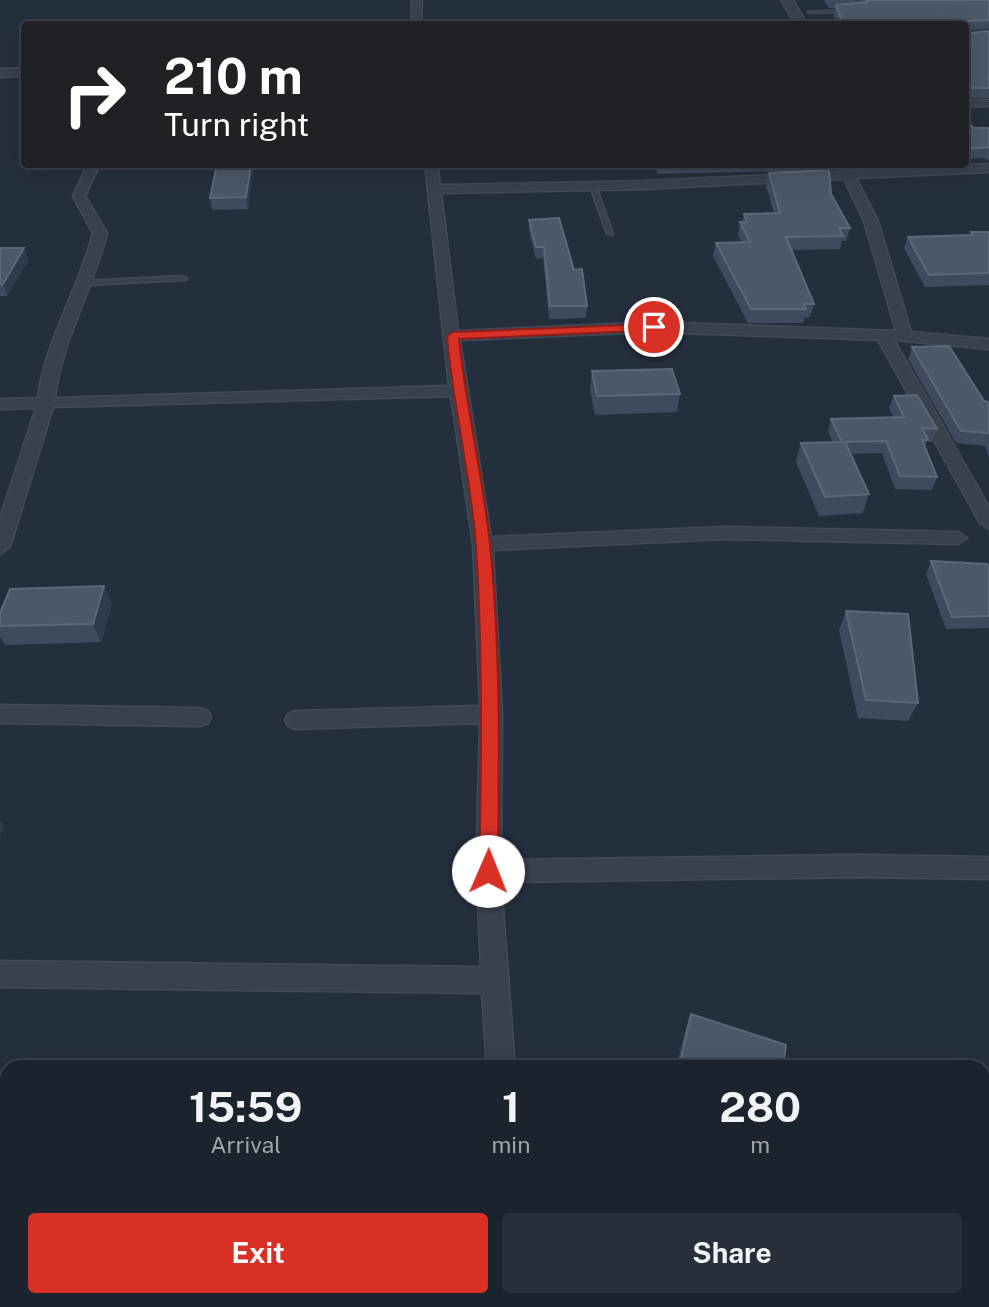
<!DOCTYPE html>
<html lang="en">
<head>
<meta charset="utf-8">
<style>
  body { margin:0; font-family:"Public Sans",sans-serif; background:#282f3a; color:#f1f3f6; height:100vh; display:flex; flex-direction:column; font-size:26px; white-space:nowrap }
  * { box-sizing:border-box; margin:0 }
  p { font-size:23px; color:#a0a4aa }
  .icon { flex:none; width:38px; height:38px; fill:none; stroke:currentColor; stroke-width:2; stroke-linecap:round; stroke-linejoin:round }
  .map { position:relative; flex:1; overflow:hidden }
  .details { position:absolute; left:0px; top:1060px; width:990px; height:247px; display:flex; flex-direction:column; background:#1b232e; border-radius:21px 21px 0 0; box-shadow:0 7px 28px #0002,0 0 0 2px #39404a }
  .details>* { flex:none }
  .hud { position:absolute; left:21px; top:21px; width:948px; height:147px; border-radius:7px; box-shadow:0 7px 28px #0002,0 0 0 2px #39404a; background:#202124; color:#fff; overflow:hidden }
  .pin { position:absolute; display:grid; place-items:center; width:60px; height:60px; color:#fff; margin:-30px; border:4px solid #fff; border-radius:50%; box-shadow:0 2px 7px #0007 }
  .me { position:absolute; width:77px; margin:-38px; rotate:1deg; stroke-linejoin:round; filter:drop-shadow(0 0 5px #0008) }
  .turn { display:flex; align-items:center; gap:24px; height:147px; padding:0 28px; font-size:32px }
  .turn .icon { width:91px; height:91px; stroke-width:2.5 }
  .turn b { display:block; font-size:49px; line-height:60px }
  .eta { display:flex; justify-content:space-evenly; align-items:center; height:119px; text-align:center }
  .eta b { font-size:42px; font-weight:700; line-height:49px }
  .action { display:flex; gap:14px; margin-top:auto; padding:14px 28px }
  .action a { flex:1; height:80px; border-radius:7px; background:#d93025; color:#fff; font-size:28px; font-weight:700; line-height:80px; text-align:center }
  .action a+a { background:#282f3a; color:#f1f3f6 }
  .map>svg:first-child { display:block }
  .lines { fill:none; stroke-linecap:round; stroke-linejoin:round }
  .service-casing { stroke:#414a57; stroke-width:3 }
  .minor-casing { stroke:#414a57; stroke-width:3 }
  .tertiary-casing { stroke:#414a57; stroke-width:3 }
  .service { fill:#38414e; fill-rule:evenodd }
  .minor { fill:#38414e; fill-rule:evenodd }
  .tertiary { fill:#38414e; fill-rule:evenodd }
  .wall { fill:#3f4b5c }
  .shaded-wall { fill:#2f3b4b }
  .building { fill:#4b5868; stroke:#5c6777; stroke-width:2 }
  .route { fill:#d93025; stroke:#8d1f18; stroke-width:2 }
</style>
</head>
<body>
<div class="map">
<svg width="989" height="1307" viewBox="0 0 989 1307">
  <rect width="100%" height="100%" fill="#242f3e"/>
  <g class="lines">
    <g class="service-casing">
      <path id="service" d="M852 0H856L863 11 810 13 808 12 858 9Z
        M593 184 596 186 613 234 612 235 607 234 590 186Z
        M183 276 187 278 186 280 86 285 82 283 86 281Z"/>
    </g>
    <g class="minor-casing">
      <path id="minor" d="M412 0H422L421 24H412Z
        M989 100V106L966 107V101Z
        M88 164H100L85 196 107 233C94 288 60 344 55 398L449 386 425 164H437L440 185 644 181 841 172 837 164H849L853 171 989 164V172L856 178 878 221 911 332 989 339V349L894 340 989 507V529L980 523 878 340 655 332 460 340 491 537 725 527 958 532 967 538 958 544 725 539 493 550 502 714 501 860 861 855 989 857V879L861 877 501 882 515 1068H487L482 993 0 987V961L481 967 476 871 480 723 296 729 288 726 285 720 288 714 296 711 480 706 473 544 451 396 53 407 10 547 0 554V518L36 408 0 409V399L38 398C44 343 79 289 93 233L73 196ZM844 179 864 221 896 331 655 322 458 331 441 193 644 189Z
        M0 705 200 708 208 711 211 717 208 723 200 726 0 723Z
        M435 1300H467L465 1307H433Z
        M775 1300H810L812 1307H778Z"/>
    </g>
    <g class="tertiary-casing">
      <path id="tertiary" d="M781 0H793L807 24H795Z
        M24 68V76L0 77V69Z"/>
    </g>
    <use href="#service" class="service"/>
    <use href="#minor" class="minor"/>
    <use href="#tertiary" class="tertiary"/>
  </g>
  <path class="wall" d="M824 0H855L854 4 860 3 858 0H989V29L969 30V33L989 31V98H966V24H837L833 15 835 8H829Z
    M966 117 973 128H989V161L984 158 966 159Z
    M254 164 248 209 212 210 210 198Z
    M655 164H822L820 170 657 174Z
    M769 173 831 194 850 228 846 241H842L840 249 791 250 814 304 810 317 804 318 803 323H748L713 256 716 243 742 242 738 235 740 222H742L744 214 774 213 766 186Z
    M529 220 574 270 587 306 586 318 549 319 543 258 536 259 529 231Z
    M971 232H989V285L925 287 904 248 908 237 970 235Z
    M0 248H24L28 260 7 296H0Z
    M912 347 984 401 989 402V458L985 446 956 443 908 359Z
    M592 371 680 394 677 412 595 415 590 390Z
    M894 396 937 429 932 442 927 441 925 447 937 477 932 490 895 489 882 453 850 454 869 494 863 513 819 516 796 462 801 443H833L828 431 831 419 894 417 889 408Z
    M931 561 989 568V628L946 629 926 574Z
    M104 586 112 604 101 642 5 645 0 636V613Z
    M846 611 918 703 908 721 858 718 839 630Z
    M691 1014 783 1068H676L686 1028Z"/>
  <path class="shaded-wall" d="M251 164H254L248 209 246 197Z
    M24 248 28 260 7 296 3 284Z
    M104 586 112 604 101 642 93 624Z
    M0 820 4 826 0 837Z"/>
  <path class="building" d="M866 0H989V20L967 21 969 33 989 31V78H988L989 79V88H966V24H843L836 5 868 2Z
    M966 117 973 128H989V148L988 147 966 149Z
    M217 164H251L246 197 210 198Z
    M829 170 831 194 850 228H839L843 236 786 237 814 304H804L806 309H751L716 243 750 242 740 222H747L744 214 780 213 769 173Z
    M559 218 574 270 582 269 587 306H550L544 247H536L529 220Z
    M971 232H989V273L929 275 908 237 973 235Z
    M0 248H24L3 284H0Z
    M949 346 984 401 989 402V433L961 431 912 347Z
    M672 369 680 394 597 396 592 371Z
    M917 395 937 429 922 428 928 440H922L937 477 900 476 886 441 842 442 831 419 904 417 894 396Z
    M845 442 869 494 825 497 801 443Z
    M931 561 987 564 989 568V616L952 617Z
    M104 586 93 624 0 626V613L10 589Z
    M846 611 908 614 918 703 866 700Z
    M691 1014 786 1045 783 1068H679Z"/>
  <path class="route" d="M654 324 659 325V330L459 339C466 408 483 476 490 545 501 653 499 762 498 871L495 877 488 879 482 877 479 871C482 762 483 655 476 546 471 476 453 406 447 336L453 332Z"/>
</svg>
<div class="pin" style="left:654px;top:327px;background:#d93025"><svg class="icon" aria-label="arrive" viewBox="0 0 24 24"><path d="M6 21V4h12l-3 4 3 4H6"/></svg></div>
<svg class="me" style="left:488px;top:871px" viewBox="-20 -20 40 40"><circle r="19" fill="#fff"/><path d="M0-13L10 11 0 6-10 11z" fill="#d93025"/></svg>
<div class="hud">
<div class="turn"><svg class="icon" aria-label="right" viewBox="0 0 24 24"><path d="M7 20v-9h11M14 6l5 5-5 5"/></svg><div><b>210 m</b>Turn right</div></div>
</div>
<section class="details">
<div class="eta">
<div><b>15:59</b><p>Arrival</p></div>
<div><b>1</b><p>min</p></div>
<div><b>280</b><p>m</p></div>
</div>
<div class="action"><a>Exit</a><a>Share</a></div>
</section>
</div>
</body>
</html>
